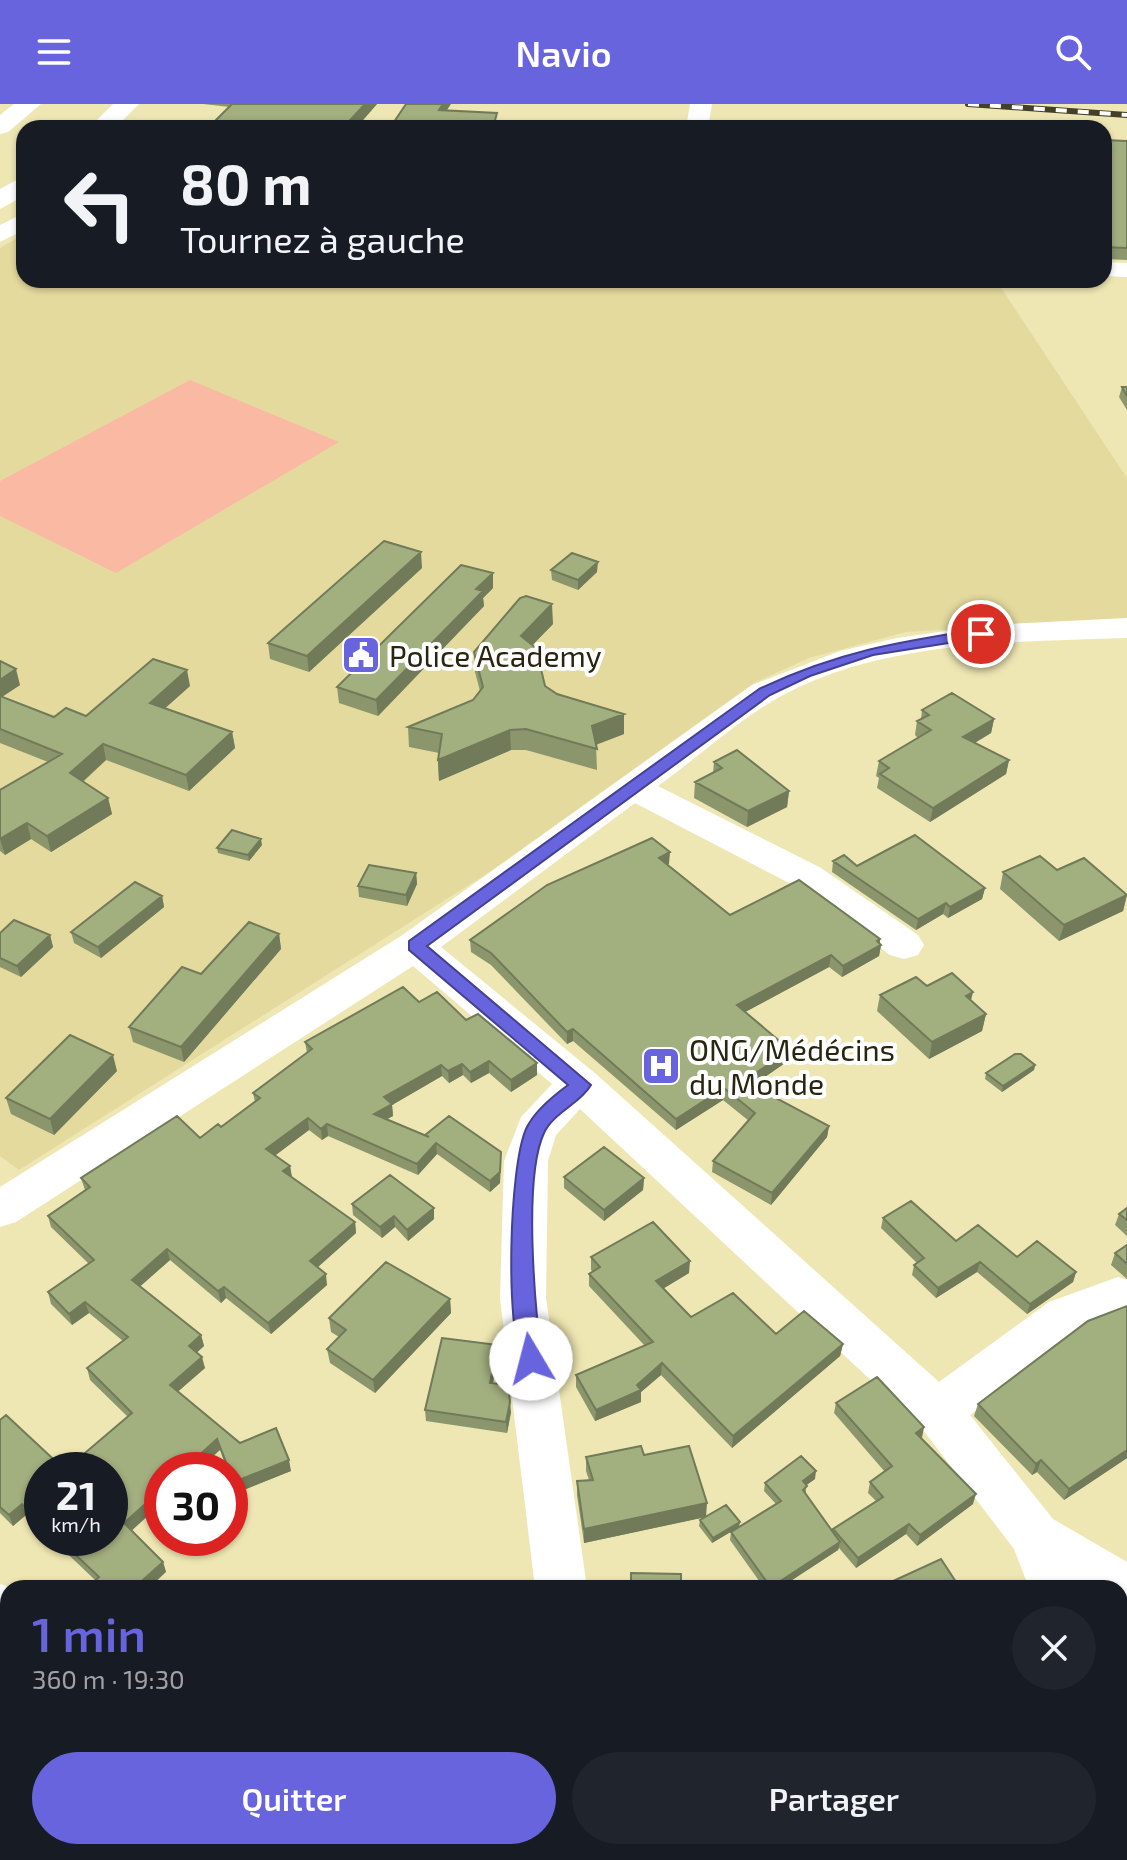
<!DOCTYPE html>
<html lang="fr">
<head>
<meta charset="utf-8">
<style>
  body { margin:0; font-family:"Exo 2",sans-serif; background:#20242c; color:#f1f3f6; height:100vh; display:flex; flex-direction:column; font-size:30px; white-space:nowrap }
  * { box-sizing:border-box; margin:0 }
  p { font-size:26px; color:#9ea1a6 }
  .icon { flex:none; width:44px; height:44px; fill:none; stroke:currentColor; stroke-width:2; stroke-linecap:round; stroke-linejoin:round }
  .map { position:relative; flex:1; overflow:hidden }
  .sheet { position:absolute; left:0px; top:1476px; width:1128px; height:280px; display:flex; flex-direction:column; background:#171b24; border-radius:24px 24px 0 0; box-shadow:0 2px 6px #0004 }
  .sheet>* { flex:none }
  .guide { position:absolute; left:16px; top:16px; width:1096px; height:168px; border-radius:24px; box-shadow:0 2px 6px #0004; background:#171b24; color:#f1f3f6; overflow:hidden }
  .speed { position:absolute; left:24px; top:1348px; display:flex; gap:16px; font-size:40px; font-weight:700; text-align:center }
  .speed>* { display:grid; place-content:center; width:104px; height:104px; border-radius:50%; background:#171b24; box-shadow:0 2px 6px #0004; line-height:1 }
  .speed small { font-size:20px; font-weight:400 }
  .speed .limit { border:12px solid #d22; background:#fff; color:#111 }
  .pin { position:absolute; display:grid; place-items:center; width:68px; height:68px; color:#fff; margin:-34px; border:4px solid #fff; border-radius:50%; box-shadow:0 2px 8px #0007 }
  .me { position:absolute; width:88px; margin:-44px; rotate:352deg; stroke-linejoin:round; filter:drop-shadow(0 0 6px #0008) }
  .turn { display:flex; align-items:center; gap:28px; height:168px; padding:0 32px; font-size:36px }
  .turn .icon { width:104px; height:104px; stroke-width:2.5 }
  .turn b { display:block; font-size:56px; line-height:68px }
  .round { display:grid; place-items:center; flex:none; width:84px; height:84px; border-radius:42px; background:#20242c }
  .head { display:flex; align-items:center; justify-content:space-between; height:136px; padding:0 32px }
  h1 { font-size:48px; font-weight:600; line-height:60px; color:#6764dd }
  .action { display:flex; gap:16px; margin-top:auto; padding:16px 32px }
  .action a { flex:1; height:92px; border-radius:48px; background:#6764dd; color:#fff; font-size:32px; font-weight:600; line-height:92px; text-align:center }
  .action a+a { background:#20242c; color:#f1f3f6 }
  header { display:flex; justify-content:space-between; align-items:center; height:104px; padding:0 32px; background:#6764dd; color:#fff; font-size:36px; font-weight:600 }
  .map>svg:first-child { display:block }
  .built { fill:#e4da9e }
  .green { fill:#fab9a3 }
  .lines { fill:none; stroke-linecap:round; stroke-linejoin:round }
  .minor { fill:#fff; fill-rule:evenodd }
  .highway { fill:#fff; fill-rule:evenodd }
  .rail-casing { stroke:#444028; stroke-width:6 }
  .rail { stroke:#fff; stroke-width:4; stroke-dasharray:11; stroke-linecap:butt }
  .wall { fill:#8b966d }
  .shaded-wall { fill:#717a59 }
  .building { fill:#a2af7f; stroke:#717a59; stroke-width:2 }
  .route { fill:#6764dd; stroke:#434190; stroke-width:2 }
  .labels { text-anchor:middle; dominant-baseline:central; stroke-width:8; stroke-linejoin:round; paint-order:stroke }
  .poi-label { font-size:30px; fill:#282511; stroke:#fff; text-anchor:start }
</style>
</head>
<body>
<header><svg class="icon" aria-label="menu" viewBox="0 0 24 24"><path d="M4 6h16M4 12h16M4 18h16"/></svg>Navio<svg class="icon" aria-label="search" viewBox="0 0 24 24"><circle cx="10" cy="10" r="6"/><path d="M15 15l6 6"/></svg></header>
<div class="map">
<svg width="1127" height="1756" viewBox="0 0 1127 1756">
  <rect width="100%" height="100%" fill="#efe7b3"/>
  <path class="built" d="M24 130V176H996L1127 374V514L906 528 809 554 754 579 491 767 19 1066 0 1052V144Z"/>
  <path class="green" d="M190 276 339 338 116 469 0 412V377Z"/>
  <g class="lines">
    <path class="minor" d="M690 0H712L708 24H686Z
      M24 109V126L0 138V121Z
      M1104 158 1127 159V173L1104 172Z
      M1127 514V534C1012 538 879 536 776 595 735 619 697 654 658 682L821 764 918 831 924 841 918 851 904 855 890 851 795 782 635 699 441 843 596 970 939 1278 1049 1198 1118 1173 1127 1176V1209L1083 1226 970 1311 1053 1415 1127 1458V1512L1120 1509V1484H1029L1014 1445 920 1322 580 1005 556 1031 548 1057 546 1194 587 1484H535L500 1194 504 1057 521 1013 552 980 413 862 16 1118 0 1123V1083L401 832 752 581 840 547 897 534 987 521Z
      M0 1480 11 1484H8V1541L0 1538Z
      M1120 1701 1127 1704V1756H1097L1095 1748H1120Z
      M153 1748H215L218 1756H156Z"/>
    <path class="highway" d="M14 0H41L8 28 0 30V11Z
      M113 0H139L115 24H89Z
      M24 72V92L0 105V85Z"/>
    <g class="rail-casing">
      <path id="rail" d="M968 0 1127 11"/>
    </g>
    <use href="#rail" class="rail"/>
  </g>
  <path class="wall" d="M203 0H377L356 24 230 3Z
    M1104 36 1127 37V156L1104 155Z
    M1122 283H1127V306L1119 293Z
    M422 464 309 568 270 555 268 539Z
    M551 466 597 468 578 486 552 476Z
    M493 469V484L483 494 484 502 378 612 339 599 337 583Z
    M553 520 532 541 545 582 557 590 624 610V630L596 641 597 666 526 646H511L439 677 438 656 439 649 409 643 408 623 473 596 480 587 475 568 474 548Z
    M0 557 20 581 2 593 54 613 86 612 190 582 165 604 232 628 235 644 189 687 106 656 83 678 108 694 112 710 51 748 31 735 5 751 0 747V686L48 658 0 639Z
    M922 606 994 615 991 629 975 639 1009 656 1006 670 930 718 877 684 879 674 876 672 879 657 918 634 915 631 917 617 921 615Z
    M714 658 789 687 787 703 747 723 694 694 695 678 713 669Z
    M262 741 249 757 218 749 217 744Z
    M833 757 985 784 982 795 948 814 943 810 916 826 832 768Z
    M669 760 667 761 730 811 880 835V839L881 841 879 852 842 873 829 863 745 908 788 957 753 981 829 1022 827 1033 771 1101 712 1068 713 1057 749 1017 723 996 676 1026 573 937 567 940 491 861 471 848 470 836Z
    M1057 766 1127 790 1123 807 1059 837 1000 785 1003 768Z
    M416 769 417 780 407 802 359 793 358 782Z
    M162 792 164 803 101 854 74 839 71 828Z
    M0 829 50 831 53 843 21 873 0 863Z
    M279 830 281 845 184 958 133 938 129 923 201 870Z
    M927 882 971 897 986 910 982 927 929 955 877 907 880 891Z
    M419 898 466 916 537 971 511 988 489 969 471 979 463 971 449 979 442 972 392 1001 393 1012 387 1015 425 1032 501 1048 500 1079 490 1088 437 1050 418 1071 328 1032 322 1036 309 1026 275 1051 290 1062 292 1073 355 1118 356 1129 317 1164 327 1181 271 1230 226 1194 221 1199 170 1156 140 1182 201 1231 204 1242 197 1248 205 1264 178 1287 240 1339 291 1367 236 1389 230 1373V1366H227L220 1346 162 1366V1399L131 1426 163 1458 166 1468 95 1476 51 1434H110L128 1313 90 1276 87 1264 123 1237 89 1209 72 1221 51 1200 48 1188 89 1160 51 1123 48 1112 85 1086 81 1074 200 1034 221 1023 255 998 253 989 307 949 305 938Z
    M1035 961 1034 966 1002 988 985 975 986 969Z
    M117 967 54 1031 11 1010 6 994Z
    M564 1073 644 1074 643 1086 604 1117 564 1084Z
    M352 1100 434 1115 408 1137 395 1123 382 1134 353 1111Z
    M1127 1104V1132L1115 1121 1119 1110Z
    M883 1114 956 1137 1076 1168 1073 1178 1027 1210 977 1168 936 1194 912 1171 914 1161 917 1159 881 1124Z
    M1127 1141V1175L1111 1161 1115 1149Z
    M591 1153 689 1169 664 1184 691 1213 776 1230 843 1240 840 1252 732 1344 661 1271 641 1288V1298L595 1317 576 1283V1271L645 1242 589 1182V1170L593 1168 591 1166Z
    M450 1195 451 1209 375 1289 330 1259 327 1245 339 1233 331 1228 329 1214Z
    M1127 1202V1354L1064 1396 1037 1368 1032 1371 974 1312 978 1300Z
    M498 1241V1252L493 1279 511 1308 507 1329 426 1317 425 1306Z
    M836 1299 921 1334 973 1400 917 1442 906 1430 856 1464 839 1444 838 1446 781 1483 762 1481 730 1436 731 1428 776 1400 764 1387 765 1379 815 1375 806 1381V1390L833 1428V1425L876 1397 868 1389 870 1378 885 1368 834 1309Z
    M0 1316 42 1366V1426L26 1411 13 1422 0 1409Z
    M644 1351 706 1413 739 1423 712 1439 699 1422 700 1416 705 1413 584 1439 577 1391V1377L589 1376 586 1367V1353Z
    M0 1605 8 1617V1732L0 1723Z"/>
  <path class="shaded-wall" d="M365 0H377L356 24H343Z
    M443 0H451L439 18V6Z
    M421 448 422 464 309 568 307 552Z
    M598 458 597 468 578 486V476Z
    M493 469V484L483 494 484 502 378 612 376 596 476 485Z
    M552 500 553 520 522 552 521 532Z
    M16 565 20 581 0 594V576Z
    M187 566 190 582 153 615 150 599Z
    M624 610V630L592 642V622Z
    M994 615 991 629 960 647 963 633Z
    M510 626 511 646 439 677 438 656Z
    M232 628 235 644 189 687 186 671Z
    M103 640 106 656 74 685 70 669Z
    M1009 656 1006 670 930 718 933 704Z
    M789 687 787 703 747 723 748 707Z
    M108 694 112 710 51 748 47 732Z
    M27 719 31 735 5 751 0 735Z
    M261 735 262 741 249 757 248 751Z
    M670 748 669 760 658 765 659 754Z
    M416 769 417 780 407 802 406 791Z
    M985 784 982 795 948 814 950 803Z
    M1127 791 1123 807 1059 837 1064 821Z
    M162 792 164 803 101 854 98 843Z
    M946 799 943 810 916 826 918 815Z
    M279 830 281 845 184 958 181 943Z
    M50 831 53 843 21 873 17 862Z
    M880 835 879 842 881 841 879 852 842 873 843 862Z
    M831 851 829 863 736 913 737 901Z
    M973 888 969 905 966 892Z
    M986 910 982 927 929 955 932 938Z
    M573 925V937L567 940V928Z
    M790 946 788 957 743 988 744 977Z
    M113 951 117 967 54 1031 50 1015Z
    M489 957V969L471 979 470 968Z
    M537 959V971L511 988V976Z
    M462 960 463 971 449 979 448 967Z
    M441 961 442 972 392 1001 393 1012 376 1021 374 1010 384 993Z
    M1035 961 1034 966 1002 988 1003 982Z
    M724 984 723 996 676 1026V1015Z
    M308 1014 309 1026 268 1057 266 1045Z
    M327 1020 328 1032 322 1036 321 1025Z
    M829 1022 827 1033 771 1101 772 1089Z
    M436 1039 437 1050 418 1071 417 1060Z
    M501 1048 500 1079 490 1088V1077Z
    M290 1062 292 1074 283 1067Z
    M644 1074 643 1086 604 1117V1106Z
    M434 1104V1115L408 1137 407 1126Z
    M394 1112 395 1123 382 1134 380 1123Z
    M355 1118 356 1129 311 1169 310 1157Z
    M167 1145 170 1156 135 1187 132 1176Z
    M690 1157 689 1169 656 1189V1177Z
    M980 1158 977 1168 936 1194 938 1184Z
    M1076 1168 1073 1178 1027 1210 1030 1200Z
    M326 1170 327 1181 271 1230 268 1219Z
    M224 1183 226 1194 221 1199 218 1187Z
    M450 1195 451 1209 375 1289 373 1276Z
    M85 1198 89 1209 72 1221 69 1210Z
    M201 1231 204 1242 192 1253 189 1242Z
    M843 1240 840 1252 732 1344 733 1332Z
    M498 1241V1252L491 1289 490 1279Z
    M202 1253 205 1264 173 1292 170 1281Z
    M662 1259 661 1271 641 1288V1298L595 1317 596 1306 637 1281Z
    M510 1298 511 1308 507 1329 506 1318Z
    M924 1323 922 1334 916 1329Z
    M217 1335 220 1346 198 1366H183Z
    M1127 1346V1354L1064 1396 1069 1385Z
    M289 1356 291 1367 236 1389 234 1378Z
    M1041 1356 1037 1368 1032 1371 1036 1360Z
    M816 1367 815 1375 801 1385 803 1377Z
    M162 1385V1399L128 1430 124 1419Z
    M976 1390 973 1400 917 1442 920 1431Z
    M707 1399 706 1413 584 1439V1425Z
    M22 1400 26 1411 13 1422 9 1411Z
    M740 1418 739 1423 712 1439 713 1434Z
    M909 1420 906 1430 856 1464 858 1454Z
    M840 1438 838 1446 780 1484 776 1480Z
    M163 1458 166 1468 149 1484H134Z
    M27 1748H31L34 1754 33 1756H22Z"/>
  <path class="building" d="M232 0H365L343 24H208Z
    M406 0H443L439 6 497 9 493 24H390Z
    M803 23H830V24H803Z
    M1104 36 1127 37V144L1104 143Z
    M1122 283H1127V292Z
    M384 437 421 448 307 552 268 539Z
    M572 449 598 458 578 476 551 466Z
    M461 461 493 469 476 485 483 487 376 596 337 583Z
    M526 492 552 500 521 532 536 544 545 582 557 590 624 610 592 622 597 645 526 625 510 626 438 656 442 630 408 623 473 596 483 583 474 548 520 494Z
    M153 555 187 566 150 599 232 628 186 671 103 640 70 669 108 694 47 732 27 719 0 735V686L62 650 0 625V592L54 613 66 604 86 612Z
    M0 557 16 565 0 576Z
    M952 589 994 615 963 633 1009 656 933 704 880 670 889 664 879 657 931 626 917 617 929 611 922 606Z
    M737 646 789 687 748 707 695 678 722 664 714 658Z
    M232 726 261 735 248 751 217 744Z
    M915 731 985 784 950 803 946 799 918 815 833 757 844 751 857 762Z
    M652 734 670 748 659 754 730 811 799 776 880 835 877 837 881 841 843 862 831 851 737 901 790 946 744 977 829 1022 772 1089 713 1057 755 1009 724 984 676 1015 573 925 567 928 491 849 470 836 547 781Z
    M1040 752 1057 766 1084 754 1127 791 1064 821 1003 768Z
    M369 761 416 769 406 791 358 782Z
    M135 778 162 792 98 843 71 828Z
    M14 816 50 831 17 862 0 854V829Z
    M249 818 279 830 181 943 129 923 182 863 201 870Z
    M952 869 973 888 966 892 986 910 932 938 880 891 916 873 927 882Z
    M403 883 419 898 437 888 466 916 478 910 537 959 511 976 489 957 470 968 462 960 448 967 441 961 384 993 392 1000 374 1010 429 1033 425 1031 449 1012 501 1048 500 1068 490 1077 436 1039 417 1060 327 1020 321 1025 308 1014 266 1045 290 1062 283 1067 355 1118 310 1157 326 1170 268 1219 224 1183 218 1187 167 1145 132 1176 201 1231 189 1242 202 1253 170 1281 240 1339 276 1324 289 1356 234 1378 230 1366H229L217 1335 183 1366H162V1385L124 1419 163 1458 134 1484H87L99 1473 58 1434H110V1366H65L132 1309 87 1264 128 1233 85 1198 69 1210 48 1188 94 1156 48 1112 90 1083 81 1074 177 1012 200 1034 218 1020 221 1023 260 994 253 989 312 945 305 938Z
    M70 931 113 951 50 1015 6 994Z
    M1015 950H1021L1035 961 1003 982 986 969Z
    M604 1043 644 1074 604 1106 564 1073Z
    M390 1071 434 1104 407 1126 394 1112 380 1123 352 1100Z
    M911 1097 956 1137 978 1121 1017 1153 1037 1137 1076 1168 1030 1200 980 1158 938 1184 914 1161 924 1154 883 1114Z
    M1127 1104V1116L1119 1110Z
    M653 1118 690 1157 656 1177 691 1213 733 1189 776 1230 804 1207 843 1240 733 1332 662 1259 637 1281 641 1286 596 1306 576 1271 653 1238 589 1170 600 1163 591 1153Z
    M1127 1141V1160L1115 1149Z
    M386 1158 450 1195 373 1276 327 1245 346 1226 329 1214Z
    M1127 1202V1346L1069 1385 1041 1356 1036 1360 978 1300 1088 1217Z
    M442 1234 498 1241 490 1279 508 1281 510 1298 506 1318 425 1306Z
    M877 1273 924 1323 916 1329 976 1390 920 1431 909 1420 858 1454 833 1425 883 1393 870 1378 892 1362 836 1299Z
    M6 1311 65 1366H42V1419L22 1400 9 1411 0 1403V1316Z
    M641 1342 644 1351 689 1342 707 1399 584 1425 577 1377 593 1376 586 1353Z
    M801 1352 816 1367 803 1377 807 1382 803 1386 840 1438 776 1480H779L781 1484H731L769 1481 731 1428 781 1397 765 1379Z
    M726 1401 740 1418 713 1434 700 1416Z
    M941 1455 960 1484H878Z
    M631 1469 681 1470V1484H631Z
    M0 1605 8 1617V1728L0 1720Z
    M0 1730 8 1734V1748H27L22 1756H0Z
    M283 1748H340L346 1756H272Z
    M396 1748H440L446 1756H389L388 1755Z
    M576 1748H591L592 1756H545V1751Z"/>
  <path class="route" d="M981 525 989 530 986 533 873 551 810 572 770 591 427 842 591 981C580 1000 554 1008 544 1029 523 1074 535 1205 542 1255L539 1262H523C505 1224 509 1064 526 1025 534 1007 553 992 568 981L409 846V837L759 585C837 548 897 538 981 525Z"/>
  <defs>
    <g id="civic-square" transform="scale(2)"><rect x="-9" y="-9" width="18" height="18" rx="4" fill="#6764dd" stroke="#fff"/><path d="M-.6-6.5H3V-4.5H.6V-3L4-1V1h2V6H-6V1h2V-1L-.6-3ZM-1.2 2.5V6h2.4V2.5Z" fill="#fff"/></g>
    <g id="hospital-square" transform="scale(2)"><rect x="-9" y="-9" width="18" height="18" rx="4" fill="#6764dd" stroke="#fff"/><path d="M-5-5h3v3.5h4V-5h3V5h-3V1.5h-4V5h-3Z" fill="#fff"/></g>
  </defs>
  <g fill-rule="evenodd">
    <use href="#civic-square" x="361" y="551"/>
    <use href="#hospital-square" x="661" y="962"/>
  </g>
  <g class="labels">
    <g class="poi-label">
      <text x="389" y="551">Police Academy</text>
      <text x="689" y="945">ONG/Médécins<tspan x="689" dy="34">du Monde</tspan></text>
    </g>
  </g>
</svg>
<div class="speed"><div>21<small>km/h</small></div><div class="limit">30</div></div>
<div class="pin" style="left:981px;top:530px;background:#d93025"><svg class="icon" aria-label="arrive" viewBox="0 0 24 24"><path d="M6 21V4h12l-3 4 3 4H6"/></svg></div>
<svg class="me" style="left:531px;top:1255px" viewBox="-20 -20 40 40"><circle r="19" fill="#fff"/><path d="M0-13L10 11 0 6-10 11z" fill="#6764dd"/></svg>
<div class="guide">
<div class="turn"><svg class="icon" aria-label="left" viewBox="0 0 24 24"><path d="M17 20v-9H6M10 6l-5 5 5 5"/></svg><div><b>80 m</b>Tournez à gauche</div></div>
</div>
<section class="sheet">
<div class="head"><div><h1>1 min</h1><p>360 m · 19:30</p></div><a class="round"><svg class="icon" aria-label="close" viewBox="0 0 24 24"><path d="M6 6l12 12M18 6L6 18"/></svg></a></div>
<div class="action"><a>Quitter</a><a>Partager</a></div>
</section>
</div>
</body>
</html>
